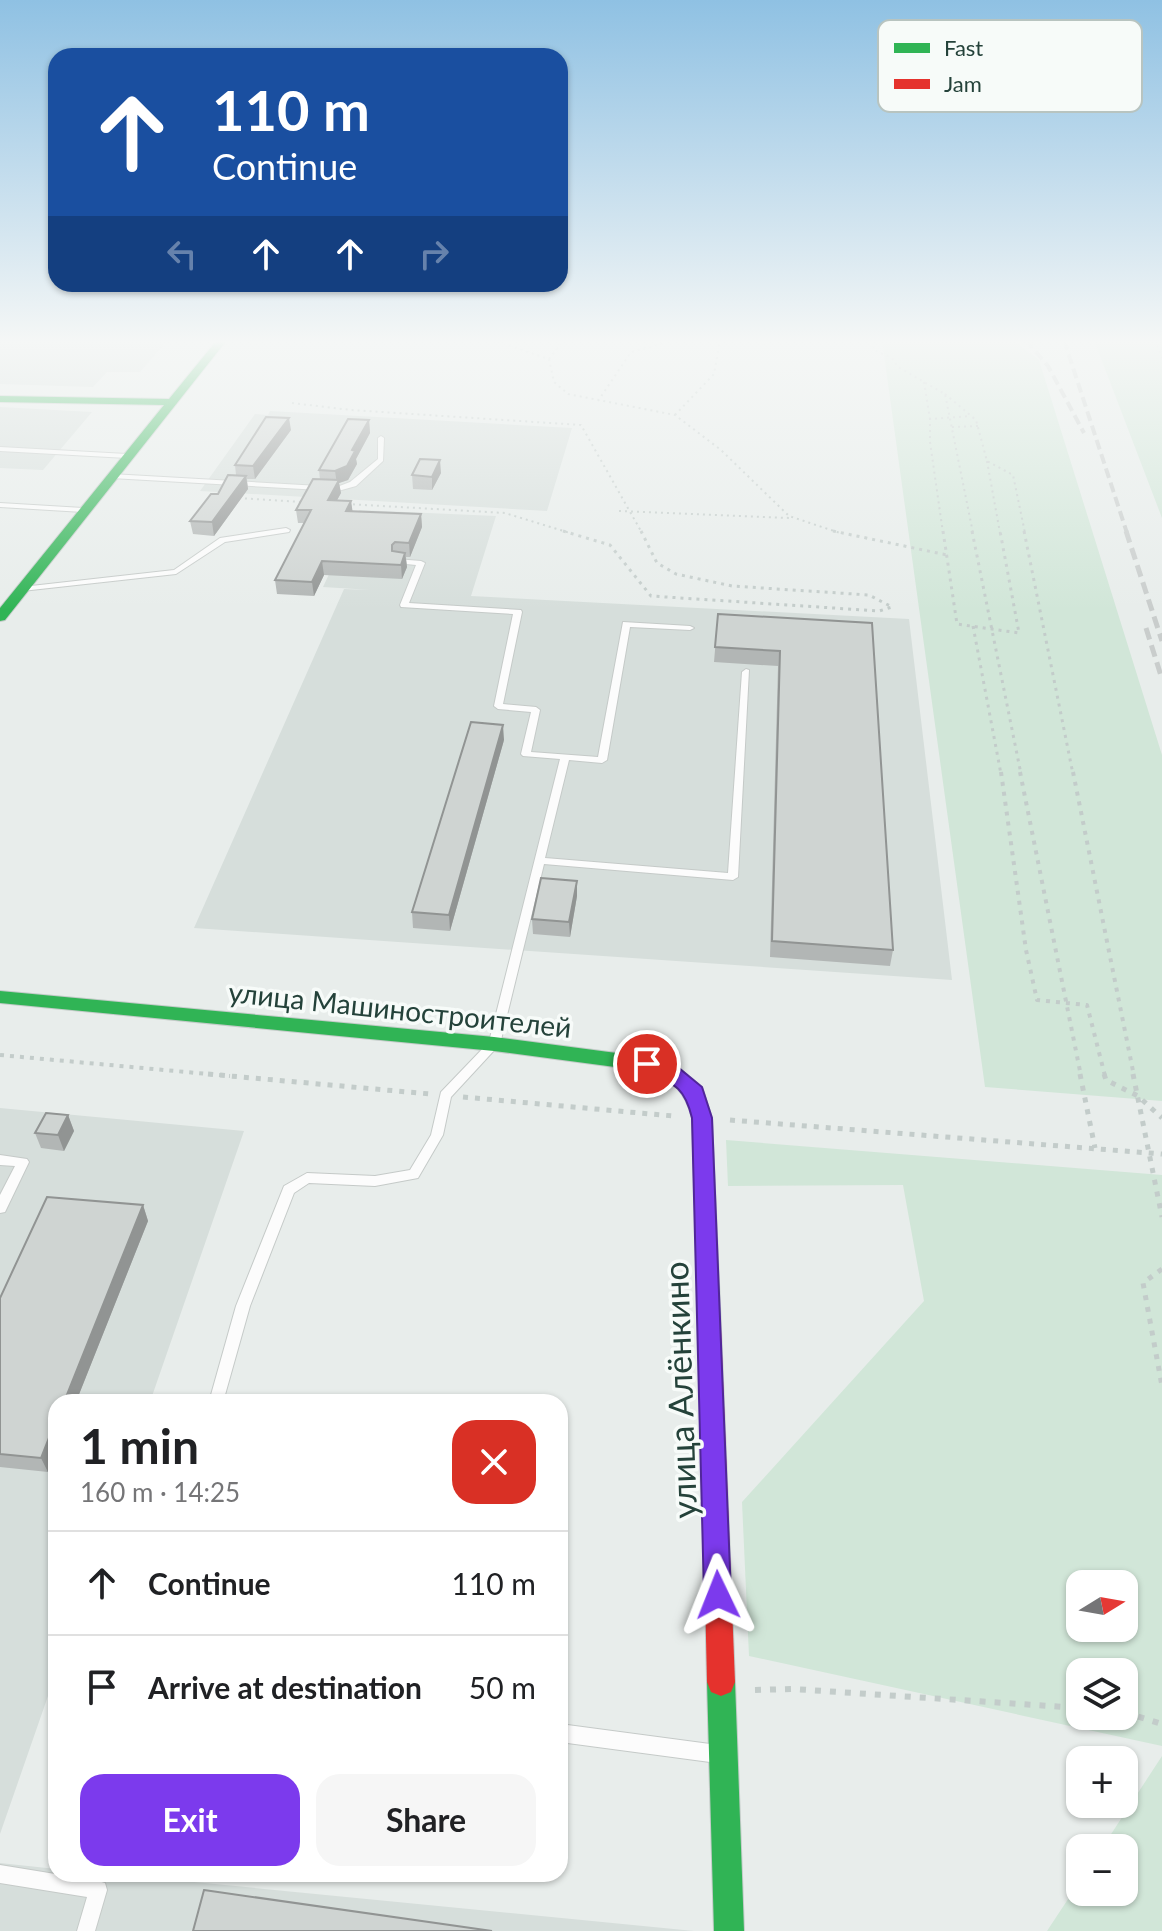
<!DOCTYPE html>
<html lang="en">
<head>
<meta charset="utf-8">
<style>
  body { margin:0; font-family:Lato,sans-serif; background:#f6f6f6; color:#202124; height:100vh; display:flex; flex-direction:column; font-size:30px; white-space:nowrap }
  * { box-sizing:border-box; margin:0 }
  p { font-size:26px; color:#757577 }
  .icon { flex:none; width:44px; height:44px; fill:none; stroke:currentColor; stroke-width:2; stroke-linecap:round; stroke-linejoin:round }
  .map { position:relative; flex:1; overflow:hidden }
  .details { position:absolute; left:48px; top:1394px; width:520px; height:488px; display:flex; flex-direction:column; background:#fff; border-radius:24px; box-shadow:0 2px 6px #0004 }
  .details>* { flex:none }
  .top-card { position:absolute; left:48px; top:48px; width:520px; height:244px; border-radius:24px; box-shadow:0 2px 6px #0004; background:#1a4fa0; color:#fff; overflow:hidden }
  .needle { width:52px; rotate:79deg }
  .controls { position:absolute; left:1066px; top:1570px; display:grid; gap:16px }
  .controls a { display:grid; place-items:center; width:72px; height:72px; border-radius:16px; background:#fff; box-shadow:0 2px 6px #0004; font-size:40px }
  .pin { position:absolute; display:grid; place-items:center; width:68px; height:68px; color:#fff; margin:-34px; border:4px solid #fff; border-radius:50%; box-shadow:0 2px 8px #0007 }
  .me { position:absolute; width:88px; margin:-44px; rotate:358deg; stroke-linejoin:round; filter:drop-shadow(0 0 6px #0008) }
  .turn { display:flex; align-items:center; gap:28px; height:168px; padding:0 32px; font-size:36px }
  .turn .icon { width:104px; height:104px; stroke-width:2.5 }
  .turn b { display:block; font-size:56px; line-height:68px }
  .lanes { display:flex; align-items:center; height:76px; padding:0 32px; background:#0003; justify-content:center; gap:40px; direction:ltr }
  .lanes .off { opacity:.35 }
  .round { display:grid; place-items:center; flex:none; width:84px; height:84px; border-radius:24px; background:#f6f6f6 }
  .head { display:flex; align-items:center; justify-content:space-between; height:136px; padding:0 32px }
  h1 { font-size:48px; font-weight:700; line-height:60px }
  .cta { display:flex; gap:16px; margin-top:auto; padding:16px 32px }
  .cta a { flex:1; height:92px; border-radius:24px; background:#7c3aed; color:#fff; font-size:32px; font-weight:700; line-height:92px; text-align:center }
  .cta a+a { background:#f6f6f6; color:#202124 }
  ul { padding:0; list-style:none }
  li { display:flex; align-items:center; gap:24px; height:104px; padding:0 32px; border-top:2px solid #e0e0e0 }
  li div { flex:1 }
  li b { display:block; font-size:30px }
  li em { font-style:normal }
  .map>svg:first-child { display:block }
  .built { fill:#d6dedb }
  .green { fill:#d1e6d8; fill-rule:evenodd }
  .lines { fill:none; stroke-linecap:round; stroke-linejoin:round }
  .lane-casing { stroke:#c5cac8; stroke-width:2 }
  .fast-casing { stroke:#c3cbc8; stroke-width:2 }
  .jam-casing { stroke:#c3cbc8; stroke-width:2 }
  .path-far4 { stroke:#c3ccca; stroke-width:2; stroke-dasharray:2 4; stroke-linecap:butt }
  .path-far3 { stroke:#c3ccca; stroke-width:3; stroke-dasharray:3 5; stroke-linecap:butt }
  .path-far2 { stroke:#c3ccca; stroke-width:4; stroke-dasharray:4 6; stroke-linecap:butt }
  .path-far1 { stroke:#c3ccca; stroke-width:5; stroke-dasharray:5 7; stroke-linecap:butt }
  .path { stroke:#c3ccca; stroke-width:6; stroke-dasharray:6 9; stroke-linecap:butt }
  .lane { fill:#fcfcfc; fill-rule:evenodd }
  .fast { fill:#30b455; fill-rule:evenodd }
  .jam { fill:#e5322d; fill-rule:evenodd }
  .rail-far1 { stroke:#c9cdcc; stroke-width:4; stroke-dasharray:10 5; stroke-linecap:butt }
  .rail { stroke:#c9cdcc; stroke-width:5; stroke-dasharray:12 6; stroke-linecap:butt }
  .wall { fill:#b2b6b5 }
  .shaded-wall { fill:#919493 }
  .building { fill:#cfd4d2; stroke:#919493; stroke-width:2 }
  .route { fill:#7c3aed; stroke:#51269a; stroke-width:2 }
  .labels { text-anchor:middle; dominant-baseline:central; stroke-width:7; stroke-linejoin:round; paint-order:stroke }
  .street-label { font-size:28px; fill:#24423a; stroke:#f7fbf9 }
  .near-street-label { font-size:34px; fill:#24423a; stroke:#f7fbf9 }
  .key { fill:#f7fbf9; stroke:#b8c4c0; stroke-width:2 }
  .key-label { font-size:22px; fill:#24423a }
</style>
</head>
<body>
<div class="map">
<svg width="1162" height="1931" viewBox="0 0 1162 1931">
  <rect width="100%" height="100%" fill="#e8edeb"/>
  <path class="built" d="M0 340H168L140 372H107L93 387 0 384Z
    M0 407 92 412 43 470 0 468Z
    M270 411 572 428 547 511 200 491 255 414 268 415Z
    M359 510 496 516 471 596 909 619 952 980 194 928 344 589 371 590 323 587Z
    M0 1108 244 1131 150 1402H56V1673L0 1834Z
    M0 1863 56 1869V1874H112L694 1931H0Z"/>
  <path class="green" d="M882 340H1013L1039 360 1162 755V1101L985 1087Z
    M1094 340H1162V518Z
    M726 1140 1162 1175V1746L749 1656 742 1502 924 1301 903 1185 728 1186ZM1080 1584H1124V1628H1080ZM1080 1672H1124V1716H1080Z
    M1162 1756V1931H1047L1080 1881V1892H1124V1848H1102Z"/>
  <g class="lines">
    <g class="lane-casing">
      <path id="lane" d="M381 436 384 438 383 461 356 486 338 491 111 478 107 476 111 474 337 487 350 482 378 459V438Z
        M0 447 127 454 130 456 127 458 0 451Z
        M0 503 83 508 87 510 83 512 0 507Z
        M286 528 290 530 289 532 225 542 176 574 22 591 18 589 22 587 174 570 220 538Z
        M396 559 421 561 425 563 409 603 521 610 522 612 503 704 536 707 540 710 531 752 598 757 623 622 690 626 694 628 690 630 630 627 607 760 602 763 569 760 545 858 728 873 742 672 746 669 749 670 738 877 733 880 544 864 500 1044 451 1097 443 1135 418 1178 375 1186 309 1183 294 1193 250 1306 223 1402H209L236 1306 284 1186 307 1173 375 1176 410 1170 431 1135 441 1092 489 1042 560 759 523 756 521 754 531 712 498 709 494 706 513 614 401 607 400 605 416 565 396 563Z
        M0 1155 27 1159 29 1162 5 1212 0 1213V1195L15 1166 0 1165Z
        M560 1724 710 1744 716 1747 719 1753 716 1759 710 1762 560 1742Z
        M0 1865 98 1881 105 1883 107 1890 95 1931H77L87 1897 0 1883Z"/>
    </g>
    <g class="fast-casing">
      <path id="fast" d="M217 340H227L5 620 0 621V608L164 405 0 402V396L169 399Z
        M0 991 494 1037 647 1057 680 1069 702 1087 712 1118 721 1330 718 1337 710 1340 702 1337 699 1330 692 1118C684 1088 673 1082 645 1071L494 1051 0 1003Z
        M721 1668 731 1672 735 1682 744 1931H714L707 1682 711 1672Z"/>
    </g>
    <g class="jam-casing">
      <path id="jam" d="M710 1320 718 1323 721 1330 735 1682 731 1692 721 1696 711 1692 707 1682 699 1330 702 1323Z"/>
    </g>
    <path class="path-far4" d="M492 340 549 359 554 382 568 394 675 415 721 450 789 516 840 533
      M872 340 874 350 892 358 898 367 945 394 973 533
      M1155 340 1162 358
      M549 359 564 340
      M924 382 930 419
      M945 394 976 420 987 461 1013 475 1025 533
      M598 401 631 352 661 344 660 340
      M292 403 351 410 581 425 642 533
      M675 415 714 374 720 340
      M952 427 978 426
      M987 461 1000 533
      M239 498 302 502
      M347 504 505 513 570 533
      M619 511 790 518
      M943 533 930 442V419L971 416"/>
    <path class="path-far3" d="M563 531 610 545 651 596 879 611 892 607 869 595 732 586 676 574 657 563 641 531
      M833 531 947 555
      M943 531 957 624 1019 633 1000 531
      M972 531 1021 774
      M1024 531 1073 774
      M973 626 1001 774"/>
    <path class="path-far2" d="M1001 772 1026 950 1037 1000 1087 1005 1105 1076
      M1020 772 1081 1076
      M1073 772 1134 1076
      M0 1055 230 1076"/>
    <path class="path-far1" d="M208 1074 430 1094
      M1080 1074 1095 1148
      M1104 1074 1106 1080 1138 1096 1162 1118
      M1133 1074 1162 1217
      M463 1097 673 1116
      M730 1120 1162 1154
      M1162 1269 1143 1283 1162 1386"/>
    <path class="path" d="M755 1690 793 1689 1080 1708
      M1124 1712 1162 1724"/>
    <use href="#lane" class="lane"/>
    <use href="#fast" class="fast"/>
    <use href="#jam" class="jam"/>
    <path class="rail-far1" d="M1026 340 1048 366 1084 433
      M1064 340 1127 533"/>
    <path class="rail" d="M1126 531 1162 641
      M1146 628 1162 679"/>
  </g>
  <path class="wall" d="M369 420 370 433 356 459 357 464 348 480 339 483 341 493 337 500 351 501 352 511 421 514 422 527 410 557H406L407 567 402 579 324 575 314 596 277 594 275 580 304 523H298L296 510 320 480 319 470Z
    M291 430 255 479H247L248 489 214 536 193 534 190 521 236 475 235 465Z
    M441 473 432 490 413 489 412 475Z
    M718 614 872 623 893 950 890 966 770 957 778 666 714 662Z
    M504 740 450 931 413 928 412 912Z
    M577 896 570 937 533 934 532 919Z
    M68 1115 74 1131 64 1151 41 1148 35 1133Z
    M143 1205 148 1221 48 1472 0 1467V1298Z"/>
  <path class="shaded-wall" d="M289 418 291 430 255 479 253 466Z
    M369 420 370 433 356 459 357 464 348 480 339 483 341 493 330 513 328 500 337 484 335 471 352 450Z
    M440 460 441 473 432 490V477Z
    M246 476 248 489 214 536 212 522Z
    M351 501 353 514 346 511Z
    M421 514 422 527 410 557 409 543Z
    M405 553 407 567 402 579 401 565Z
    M322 561 324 575 314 596 312 582Z
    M503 725 504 740 450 931 449 915Z
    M577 881V896L570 937 569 922Z
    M68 1115 74 1131 64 1151 58 1135Z
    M143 1205 148 1221 76 1402H64Z
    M56 1420V1453L48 1472 41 1458Z"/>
  <path class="building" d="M266 417 289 418 253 466 235 465Z
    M348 419 369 420 352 450 355 451 347 466 335 471 319 470Z
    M420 459 440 460 432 477 412 475Z
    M228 475 246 476 212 522 190 521 211 494H218Z
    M313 479 339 480 328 500 351 501 346 511 421 514 409 543 395 542 392 545V551L405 553 401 565 322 561 312 582 275 580 311 510H296Z
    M718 614 872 623 893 950 772 941 780 651 715 647Z
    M471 722 503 725 449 915 412 912Z
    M541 878 577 881 569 922 532 919Z
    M46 1113 68 1115 58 1135 35 1133Z
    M47 1197 143 1205 64 1402H56V1420L41 1458 0 1454V1298Z
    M204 1890 492 1931H193Z"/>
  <linearGradient id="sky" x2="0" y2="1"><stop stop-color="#8fc1e3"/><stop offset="0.56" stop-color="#f5f7f6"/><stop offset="1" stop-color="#f5f7f6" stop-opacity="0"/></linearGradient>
  <rect width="1162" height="610" fill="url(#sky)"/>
  <path class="route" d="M647 1057 680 1069 702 1087 712 1118 731 1595 727 1604 718 1608 708 1604 704 1595 692 1118C680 1068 655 1089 638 1064L641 1059Z"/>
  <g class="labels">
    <g class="street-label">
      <text transform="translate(400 1009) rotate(6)">улица Машиностроителей</text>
    </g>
    <g class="near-street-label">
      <text transform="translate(679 1390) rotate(-92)">улица Алёнкино</text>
    </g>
  </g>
  <rect x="878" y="20" width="264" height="92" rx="12" class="key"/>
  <rect x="894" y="43" width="36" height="10" fill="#30b455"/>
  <rect x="894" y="79" width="36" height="10" fill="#e5322d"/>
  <g class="key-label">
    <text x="944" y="56">Fast</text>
    <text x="944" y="92">Jam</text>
  </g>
</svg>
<div class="controls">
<a><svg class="needle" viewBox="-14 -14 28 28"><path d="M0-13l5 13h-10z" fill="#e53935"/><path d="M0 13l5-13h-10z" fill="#757577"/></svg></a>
<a><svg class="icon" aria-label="layers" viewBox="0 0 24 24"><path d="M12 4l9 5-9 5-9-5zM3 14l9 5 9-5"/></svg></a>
<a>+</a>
<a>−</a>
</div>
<div class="pin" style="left:647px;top:1064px;background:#d93025"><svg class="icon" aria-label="arrive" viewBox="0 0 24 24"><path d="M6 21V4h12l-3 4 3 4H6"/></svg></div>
<svg class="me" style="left:718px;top:1595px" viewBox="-20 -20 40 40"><path d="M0-17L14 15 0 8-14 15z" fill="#7c3aed" stroke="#fff" stroke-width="4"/></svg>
<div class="top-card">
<div class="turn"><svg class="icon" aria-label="ahead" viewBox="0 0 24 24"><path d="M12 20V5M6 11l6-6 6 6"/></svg><div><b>110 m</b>Continue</div></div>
<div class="lanes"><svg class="icon off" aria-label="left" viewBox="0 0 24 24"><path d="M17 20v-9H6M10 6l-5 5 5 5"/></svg><svg class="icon" aria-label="ahead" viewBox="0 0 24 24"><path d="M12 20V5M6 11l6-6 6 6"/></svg><svg class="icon" aria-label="ahead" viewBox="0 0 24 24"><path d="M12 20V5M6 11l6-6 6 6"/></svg><svg class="icon off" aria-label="right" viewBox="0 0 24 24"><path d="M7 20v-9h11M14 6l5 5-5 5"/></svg></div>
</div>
<section class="details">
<div class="head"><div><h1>1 min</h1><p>160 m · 14:25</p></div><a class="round" style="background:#d93025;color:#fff"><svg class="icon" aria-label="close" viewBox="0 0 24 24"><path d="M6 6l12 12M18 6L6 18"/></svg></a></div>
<ul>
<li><svg class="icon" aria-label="ahead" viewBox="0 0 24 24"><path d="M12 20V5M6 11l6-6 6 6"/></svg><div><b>Continue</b></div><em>110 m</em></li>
<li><svg class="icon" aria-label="arrive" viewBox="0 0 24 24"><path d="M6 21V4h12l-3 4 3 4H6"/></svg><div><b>Arrive at destination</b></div><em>50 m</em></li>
</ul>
<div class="cta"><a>Exit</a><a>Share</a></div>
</section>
</div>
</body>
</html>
